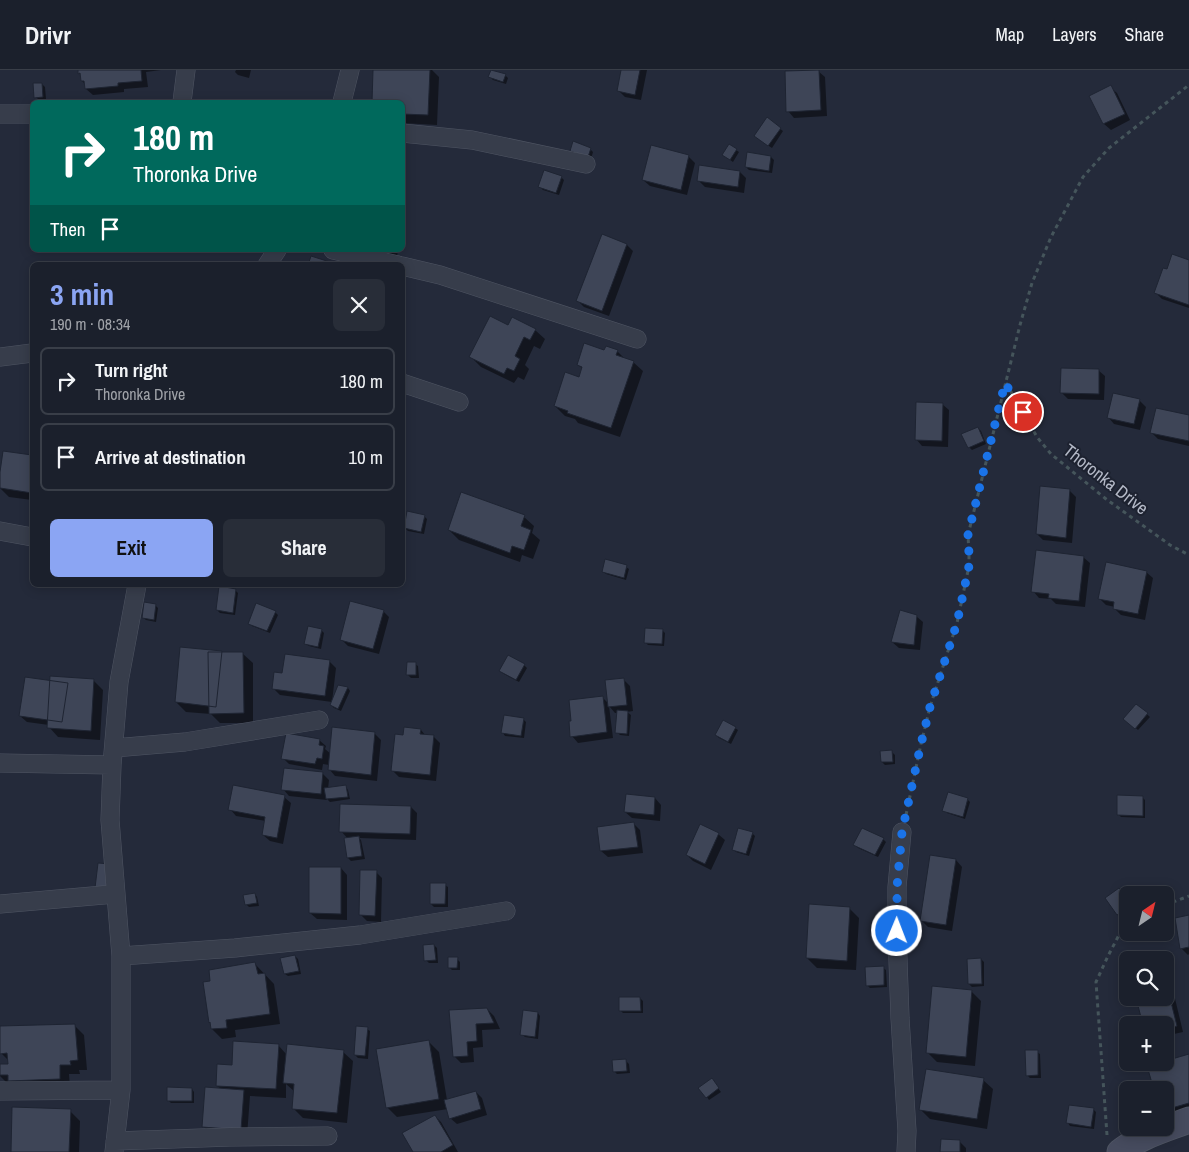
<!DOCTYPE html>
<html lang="en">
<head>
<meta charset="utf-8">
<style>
  body { margin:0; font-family:"Archivo Narrow",sans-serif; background:#282d38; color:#f1f3f6; height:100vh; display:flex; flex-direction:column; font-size:19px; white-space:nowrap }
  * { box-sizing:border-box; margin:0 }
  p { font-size:16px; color:#a0a3a9 }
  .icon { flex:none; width:28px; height:28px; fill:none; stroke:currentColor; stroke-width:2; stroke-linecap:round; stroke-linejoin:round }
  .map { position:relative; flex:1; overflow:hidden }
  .sheet { position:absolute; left:30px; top:192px; width:375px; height:325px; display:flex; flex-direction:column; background:#1b202c; border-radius:8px; box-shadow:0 2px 12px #0003,0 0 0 1px #393e48 }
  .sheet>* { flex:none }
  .guide { position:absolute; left:30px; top:30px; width:375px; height:152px; border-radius:8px; box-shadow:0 2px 12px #0003,0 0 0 1px #393e48; background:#00695c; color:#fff; overflow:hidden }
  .needle { width:32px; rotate:35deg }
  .controls { position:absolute; left:1119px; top:816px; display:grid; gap:10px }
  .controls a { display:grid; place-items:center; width:55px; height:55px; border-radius:8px; background:#1b202c; box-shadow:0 2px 12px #0003,0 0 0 1px #393e48; font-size:25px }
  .pin { position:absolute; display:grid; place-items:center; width:42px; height:42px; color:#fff; margin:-21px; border:2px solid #fff; border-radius:50%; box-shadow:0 1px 5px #0007 }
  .me { position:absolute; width:55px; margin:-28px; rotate:1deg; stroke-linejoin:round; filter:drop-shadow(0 0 4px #0008) }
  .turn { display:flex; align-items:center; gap:18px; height:105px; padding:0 20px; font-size:22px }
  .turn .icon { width:65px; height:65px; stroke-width:2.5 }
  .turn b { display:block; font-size:35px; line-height:42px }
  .then { display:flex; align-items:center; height:48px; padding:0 20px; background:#0003; gap:10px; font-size:19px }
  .round { display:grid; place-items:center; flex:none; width:52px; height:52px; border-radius:8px; background:#282d38 }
  .head { display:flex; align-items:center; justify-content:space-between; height:85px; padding:0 20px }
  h1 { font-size:30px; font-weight:700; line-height:38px; color:#8ba5f3 }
  .button { display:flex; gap:10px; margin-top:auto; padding:10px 20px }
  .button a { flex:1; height:58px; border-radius:8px; background:#8ba5f3; color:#111; font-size:20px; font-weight:700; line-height:58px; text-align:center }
  .button a+a { background:#282d38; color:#f1f3f6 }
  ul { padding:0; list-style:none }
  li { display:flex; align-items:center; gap:15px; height:68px; margin:0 10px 8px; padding:0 10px; border:2px solid #393e48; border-radius:8px }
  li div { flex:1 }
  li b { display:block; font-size:19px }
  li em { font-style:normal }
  header { display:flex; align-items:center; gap:30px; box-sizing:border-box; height:70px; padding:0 25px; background:#1b202c; border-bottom:1px solid #393e48 }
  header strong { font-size:24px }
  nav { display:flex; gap:28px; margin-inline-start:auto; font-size:18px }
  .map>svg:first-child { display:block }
  .shadow { fill:#0007 }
  .building { fill:#3e4557; stroke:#1e2432 }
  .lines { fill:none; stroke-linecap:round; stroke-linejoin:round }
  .street-casing { stroke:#4f5563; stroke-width:19 }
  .secondary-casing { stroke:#4f5563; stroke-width:27 }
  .path { stroke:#45555b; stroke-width:3; stroke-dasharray:4 4; stroke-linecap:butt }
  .street { stroke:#373d4b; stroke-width:18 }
  .secondary { stroke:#464b5e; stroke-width:25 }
  .route { stroke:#1a73e8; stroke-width:9; stroke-dasharray:0 16.2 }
  .labels { text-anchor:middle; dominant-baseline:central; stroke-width:4; stroke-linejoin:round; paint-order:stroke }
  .street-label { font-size:18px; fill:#b3b8c6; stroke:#1d2230 }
</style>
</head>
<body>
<header>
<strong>Drivr</strong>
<nav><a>Map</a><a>Layers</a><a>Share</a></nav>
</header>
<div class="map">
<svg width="1189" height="1082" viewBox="0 0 1189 1082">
  <rect width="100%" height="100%" fill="#242a3a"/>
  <path class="shadow" d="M79 0H161L146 2 148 17 124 19V22L93 25 86 19V15L82 11 81 5 79 3Z
    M236 0H251L249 8 238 5 235 2Z
    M375 0H432L439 7 437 55 402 53V32H374Z
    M622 0H647L641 30 625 27 618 20Z
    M818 1 825 7 827 46 794 48 788 41Z
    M505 5 508 8 506 14 493 10 490 7Z
    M42 14 45 17 46 29 39 30 36 27Z
    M1110 17 1117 23 1130 50 1111 60 1104 54 1091 26Z
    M767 49 783 61 772 78 758 69Z
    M590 79 593 82 591 89 575 83 572 80Z
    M736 80 739 82 733 92 723 85Z
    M688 86 695 93 687 125 650 116 643 110Z
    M771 87 774 90 772 103 749 100 746 97Z
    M740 102 746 108 744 123 705 117 698 110Z
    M561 107 564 110 559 125 543 120 540 117Z
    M602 166 627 175 633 181 609 246 584 237 578 231Z
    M374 180H398L397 187 378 184Z
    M1189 191V238L1162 229 1156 223 1167 200Z
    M509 256 535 260 545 269 540 279 534 276 525 295 529 299 524 310 518 307 514 313 481 297 471 287Z
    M617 281 625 289 633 292 643 301 620 367 578 353 575 349 565 346 555 336 580 308 583 299 578 295 605 282Z
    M1098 300 1105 306 1104 330 1068 329 1062 323Z
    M1139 330 1146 337 1140 360 1114 354 1108 347Z
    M942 334 949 340 948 377 922 376 916 369Z
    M1189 346V376L1158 369 1152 363Z
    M978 358 981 361 986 374 972 380 969 377Z
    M4 382 32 386V430L9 427 0 418Z
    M1069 420 1076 427 1072 473 1043 470 1037 464Z
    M461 424 524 447 534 456 532 463 540 470 533 489 522 485 520 492 459 470 449 460Z
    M424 446 427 449 424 464 408 461 405 458Z
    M1083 487 1090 493 1085 537 1056 534 1051 529 1039 528 1033 521Z
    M626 497 629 499 626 510 606 504 603 501Z
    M1146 502 1153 508 1145 550 1121 545 1114 538 1115 537 1106 535 1099 528Z
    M235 520 238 523 235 545 220 543 217 540Z
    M155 535 158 538 156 552 146 550 143 547Z
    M383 541 389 547 379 584 348 576 341 569Z
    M275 542 278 545 270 563 252 556 249 553Z
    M916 546 923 552 920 580 899 578 892 572Z
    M662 560 665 563 664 576 648 575 645 572Z
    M322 561 324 563 321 579 309 576 306 574Z
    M222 582 243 584 253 593V653H220L211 644 186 642 176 632Z
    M329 591 336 598 332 632 280 625 273 618 283 604Z
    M415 594 418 596 419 608H411L408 605Z
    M524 595 527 598 519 612 504 604 501 601Z
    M624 610 630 616 633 641 627 642 631 645 629 666 620 665 617 662 618 643H615L609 636 613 668 578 673 572 666 602 627 609 634Z
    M94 611 103 620 100 670 58 667 49 657V655L27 652 20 646Z
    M339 617 348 618 350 621 341 641 334 638 331 635Z
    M1137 635 1150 647 1138 660 1128 651Z
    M523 649 526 652 524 668 505 666 503 663Z
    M735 658 738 660 731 674 719 668 716 665Z
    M421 660 426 666H433L440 673 436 711 399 707 393 701Z
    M375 664 381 670 377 711 335 706 329 699V695L323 694 322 700 289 694 283 688 319 670 326 676 325 679 331 684Z
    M892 682 895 685V694L885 695 882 692Z
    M323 704 329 710 328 719 346 717 348 720 350 729 330 732 327 729V730L289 726 283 719Z
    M284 727 291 733 283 774 270 771 263 765 266 751 236 746 230 739Z
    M1142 727 1145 730V748L1121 747 1118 744Z
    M655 728 661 735 660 751 632 748 625 742Z
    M967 729 970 732 965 749 947 743 944 740Z
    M411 737 417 743 416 770 359 768 361 770 365 789 351 791 348 788V769L341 761Z
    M634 754 640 760 643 783 608 787 601 781 598 758Z
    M752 763 755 766 749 786 736 782 734 780Z
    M718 764 725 770 711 800 693 791 687 785Z
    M883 769 886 772 878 787 858 778 855 775Z
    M956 790 962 797 952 861 928 857 921 850Z
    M341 798 347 805V850L317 849 310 843Z
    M376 802 382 808 381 852 367 851 361 845Z
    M445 815 448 817V837H434L431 834Z
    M255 824 257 827 259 836 249 837 246 834Z
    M1106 828 1128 831V843L1121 847Z
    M849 838 859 848 856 900 817 898 807 888Z
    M1189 847V884L1188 885 1181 878Z
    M434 875 437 878 438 893H429L426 890Z
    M295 886 298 889 301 904 288 906 285 904Z
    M1134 887 1144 888 1146 890H1134Z
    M457 889 460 892V900H452L449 897Z
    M981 889 984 892V916L972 917 969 914Z
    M255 894 274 914 280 954 235 960 236 967 222 969 212 959V954L210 952 212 912Z
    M883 898 886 900 887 917 870 918 867 915Z
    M1165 910 1172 916 1183 962 1165 966V955H1145L1138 928H1165Z
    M971 921 981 931 975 996 937 992 927 982Z
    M640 928 643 931V943H623L620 940Z
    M487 939 494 946 500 959 482 960 483 977 473 978 474 992 461 993 454 986 451 942Z
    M538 943 540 946 538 969 525 967 522 964Z
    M74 955 84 965 87 1000H79L80 1004H69L70 1018 8 1014 0 1006V995H9V991L1 983 0 957Z
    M367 959 370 961 368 989 358 988 355 985Z
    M429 972 439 982 447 1030 476 1022 482 1028 487 1045 457 1054 450 1048 448 1039 397 1047 387 1037Z
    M278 975 287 985 343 982 353 991 347 1053 303 1048 293 1038 295 1022 286 1014V1028L250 1026 247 1066 210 1063 204 1057 221 1019 217 1016 233 996Z
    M1037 982 1040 984 1041 1008H1030L1027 1005Z
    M1189 986V1045L1171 1050 1165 1044V1020H1156Z
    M626 991 629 994 630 1003 617 1004 614 1001Z
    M983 1010 993 1019 987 1059 930 1049 920 1039Z
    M714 1013 721 1022 709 1030 707 1027Z
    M192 1019 194 1022V1033H171L168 1030Z
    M1093 1039 1096 1042 1094 1059 1070 1056 1068 1053Z
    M70 1041 80 1051 79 1082H12Z
    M435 1046 441 1052 458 1082H414Z
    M959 1071 966 1078V1082H942Z"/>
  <path class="building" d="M78 0H141L142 11 118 13V16L85 19 84 11H81L80 3 78 4Z
    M373 0H430L428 45 402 44V32H372Z
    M491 0 506 4 503 12 488 7Z
    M621 0H640L635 25 617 21Z
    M819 0 821 40 786 42 785 1Z
    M33 13H42L43 27 34 28Z
    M1111 15 1125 44 1103 54 1089 26Z
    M767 47 781 58 768 76 754 66Z
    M573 71 591 78 588 87 570 81Z
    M729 74 737 79 730 90 722 85Z
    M651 75 689 85 681 120 642 110Z
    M747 82 771 86 769 101 745 97Z
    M699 95 740 101 738 117 697 111Z
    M544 100 562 106 556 123 538 117Z
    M602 164 627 174 602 241 576 231Z
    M1172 184 1189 190V235L1154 223 1163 198 1167 199Z
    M311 186 330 192 329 195H308Z
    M490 246 508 255 512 247 536 259 530 270 524 267 515 286 520 289 514 301 507 298 504 304 469 287Z
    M584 273 604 280 606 276 618 280 616 285 634 291 611 358 567 343 568 341 554 336 565 302 579 307 582 297 577 295Z
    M1061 298 1099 299V324L1060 323Z
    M1113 323 1140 329 1134 354 1107 348Z
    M916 332 943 333 942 371 915 370Z
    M1156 338 1189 345V371L1150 363Z
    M978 357 984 371 968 378 961 364Z
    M3 381 32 385V423L0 418V402Z
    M1040 416 1070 419 1066 468 1036 464Z
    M461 422 525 445 521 456 531 460 524 480 512 476 510 483 448 460Z
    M407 441 425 445 421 462 404 458Z
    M1036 480 1084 486 1079 531 1048 528 1049 524 1031 522Z
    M605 489 627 495 624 508 602 502Z
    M1106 492 1147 501 1138 544 1113 539 1114 532 1098 529Z
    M219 516 236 519 233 543 216 540Z
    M350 531 384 540 373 579 340 570Z
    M144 532 156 534 154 550 142 548Z
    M256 533 276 541 267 561 248 554Z
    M900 540 917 545 914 575 891 572Z
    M308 556 322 559 318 577 304 574Z
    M645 558 663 559 662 574 644 573Z
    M180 577 222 581 216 637 175 632Z
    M208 582H243L244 643 209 644Z
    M285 584 330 590 325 626 272 619 274 602 282 603Z
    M508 585 525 594 516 610 499 601Z
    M407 592H416V605H406Z
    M50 606 94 609 91 661 47 658Z
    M25 607 68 613 62 652 19 646Z
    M624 608 627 635 608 637 605 610Z
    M338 615 348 617 338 639 330 635Z
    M603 626 607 662 570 667 569 651H571L569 630Z
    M1136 634 1148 643 1135 659 1123 649Z
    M617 640 628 641 627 664 615 663Z
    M504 645 524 648 521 666 501 663Z
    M723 650 736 657 728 672 715 665Z
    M332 657 375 662 371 705 328 700Z
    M404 657 421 659 420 664 434 665 430 705 391 701 395 664 403 665Z
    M286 663 320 669 319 675 324 676 322 689 317 688 315 694 281 689Z
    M892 680 893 692H881L880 681Z
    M284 698 323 702 321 724 281 720Z
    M233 715 285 725 277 768 262 765 265 747 228 740Z
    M346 715 348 727 326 729 324 718Z
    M948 722 968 728 963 747 942 741Z
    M626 724 655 727 654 745 624 742Z
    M1117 725 1143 726V746L1117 745Z
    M340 734 411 736 410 764 339 762Z
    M634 752 638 777 600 781 597 757Z
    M700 754 719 763 705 794 686 785Z
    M738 758 753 762 746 784 732 780Z
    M862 758 884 768 875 785 853 775Z
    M359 766 362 786 347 788 344 768Z
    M930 785 956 789 946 855 920 851Z
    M98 793 111 794 107 819 95 818Z
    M309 797H341V844L309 843Z
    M360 800H377L375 846 359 845Z
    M430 813H446L445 834H430Z
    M1119 818 1128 830V838L1117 845 1105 828Z
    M255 823 257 833 245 835 243 825Z
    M809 834 850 837 847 891 806 888Z
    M1189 845V877L1180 879 1175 848Z
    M434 874 436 890 424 891 423 875Z
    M295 885 299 901 284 904 280 888Z
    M448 887H458L457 898H448Z
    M981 888 982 914H968L967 889Z
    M255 892 258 904 265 903 270 944 226 950 227 958 211 959 210 952 209 953 203 912 210 911 209 900Z
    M884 896V915L866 916 865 897Z
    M1165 908 1177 956 1165 959V955H1143L1136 928H1165Z
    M932 916 972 920 966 987 926 983Z
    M619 927H640L641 941H619Z
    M487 938 494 953 476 954 477 971 467 972 468 986 453 987 449 940Z
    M523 940 538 942 535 967 520 965Z
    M75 954 78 990 70 991 71 995H60V1009L8 1011V1005H0V994H8L7 983 0 984V956Z
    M356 956 368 957 365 986 354 985Z
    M429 970 439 1029 386 1038 376 979Z
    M233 971 279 974 276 1019 216 1016 217 994 232 995Z
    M287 974 344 980 337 1043 292 1039 294 1014 283 1013Z
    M1025 980H1038V1005L1026 1006Z
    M1189 984V1033L1165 1040V1020H1154L1147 996 1160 992H1165V991Z
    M626 989 627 1001 613 1002 612 990Z
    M926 999 984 1008 977 1049 919 1040Z
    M712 1008 719 1018 706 1028 698 1018Z
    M167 1017 192 1018V1031H167Z
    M205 1017 244 1020 241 1060 202 1057Z
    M476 1021 481 1039 449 1049 444 1030Z
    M1069 1035 1094 1038 1091 1057 1066 1053Z
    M12 1037 71 1039 69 1082H11Z
    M435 1045 453 1075 441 1082H413L402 1063Z
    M941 1069 960 1070V1082H940Z"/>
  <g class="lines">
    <g class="street-casing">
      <path id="street" d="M182 32 186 0
        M342 32 350 0
        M0 44H32
        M402 63 472 70 586 94
        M333 180 398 195
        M267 195 277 180
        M402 196 440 205 637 269
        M0 287 32 283
        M402 313 459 332
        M0 461 32 467
        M114 678 185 672 319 650
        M0 693 112 695
        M902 762 897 817V861L900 948 907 1061 906 1082
        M0 834 115 824
        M121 886 235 878 360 865 506 841
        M0 1021 121 1020
        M115 1071 230 1067 328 1066
        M114 1082 121 1020V886L110 750 112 695 119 612 137 515"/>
    </g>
    <g class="secondary-casing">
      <path id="secondary" d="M1120 1082C1140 1066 1166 1059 1189 1050"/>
    </g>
    <path class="path" d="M1006 313 1037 367 1051 384 1106 429 1170 475 1189 485
      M906 745 921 674 930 637 957 553 969 496V484L968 465 1020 255 1032 213 1051 167 1083 107 1109 78 1189 15
      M1165 835 1189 826
      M1107 1065 1096 912 1108 886 1119 865 1128 857"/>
    <use href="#street" class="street"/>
    <use href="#secondary" class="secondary"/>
  </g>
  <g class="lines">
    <path class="route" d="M897 861V817L902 762 921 674 930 637 957 553 969 496V484L968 465 1005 313 1023 342"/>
  </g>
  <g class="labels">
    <g class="street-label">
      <text transform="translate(1106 409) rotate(38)">Thoronka Drive</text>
    </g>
  </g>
</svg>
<div class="controls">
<a><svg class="needle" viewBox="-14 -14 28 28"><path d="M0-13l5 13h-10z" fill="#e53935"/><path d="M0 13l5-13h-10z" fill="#a0a3a9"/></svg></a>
<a><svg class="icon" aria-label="search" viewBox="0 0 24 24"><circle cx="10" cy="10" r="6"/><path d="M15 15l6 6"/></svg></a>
<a>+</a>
<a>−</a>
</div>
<div class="pin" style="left:1023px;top:342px;background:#d93025"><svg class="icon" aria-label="arrive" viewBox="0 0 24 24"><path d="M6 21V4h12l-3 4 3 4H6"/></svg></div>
<svg class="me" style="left:897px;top:861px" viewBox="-20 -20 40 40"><circle r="17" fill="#1a73e8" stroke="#fff" stroke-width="3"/><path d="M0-11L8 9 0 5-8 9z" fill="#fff"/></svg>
<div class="guide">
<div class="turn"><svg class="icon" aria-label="right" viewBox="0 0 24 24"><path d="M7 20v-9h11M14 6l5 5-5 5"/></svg><div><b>180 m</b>Thoronka Drive</div></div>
<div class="then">Then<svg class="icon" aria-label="arrive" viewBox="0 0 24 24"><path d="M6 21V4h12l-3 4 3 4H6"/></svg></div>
</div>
<section class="sheet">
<div class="head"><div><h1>3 min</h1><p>190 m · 08:34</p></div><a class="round"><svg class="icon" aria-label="close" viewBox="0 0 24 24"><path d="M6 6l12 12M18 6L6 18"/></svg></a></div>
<ul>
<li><svg class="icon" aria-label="right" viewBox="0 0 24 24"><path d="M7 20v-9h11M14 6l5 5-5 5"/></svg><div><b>Turn right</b><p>Thoronka Drive</p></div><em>180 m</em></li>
<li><svg class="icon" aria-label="arrive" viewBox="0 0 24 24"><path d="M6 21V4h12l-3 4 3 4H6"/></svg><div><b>Arrive at destination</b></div><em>10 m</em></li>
</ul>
<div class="button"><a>Exit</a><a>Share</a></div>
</section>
</div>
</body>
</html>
